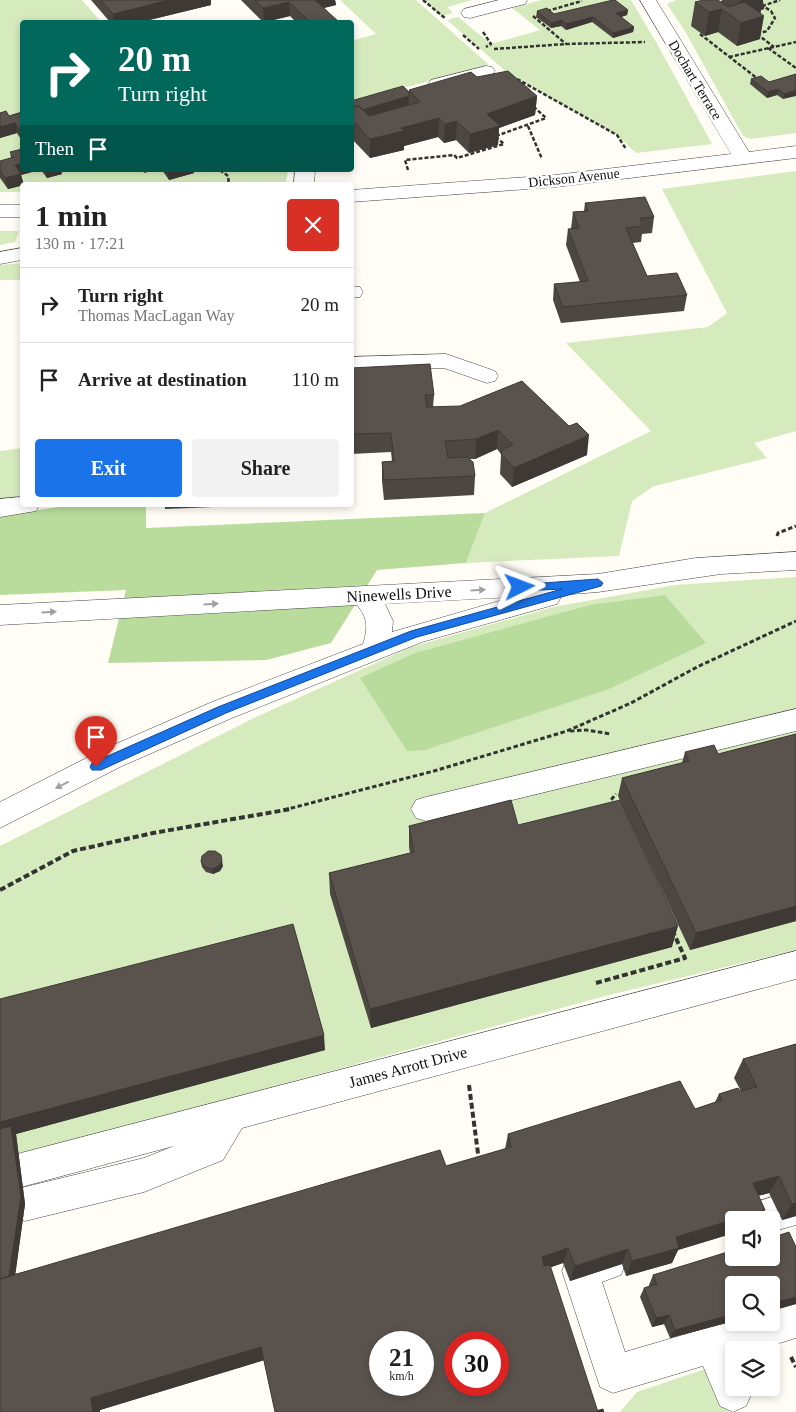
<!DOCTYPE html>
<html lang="en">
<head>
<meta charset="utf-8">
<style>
  body { margin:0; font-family:Georgia,serif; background:#f2f2f2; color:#222; height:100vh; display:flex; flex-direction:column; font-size:19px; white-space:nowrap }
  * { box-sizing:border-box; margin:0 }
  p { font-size:16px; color:#767676 }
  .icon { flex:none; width:28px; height:28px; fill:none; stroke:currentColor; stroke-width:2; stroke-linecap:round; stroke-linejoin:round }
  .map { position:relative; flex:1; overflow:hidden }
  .sheet { position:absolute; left:20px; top:182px; width:334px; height:325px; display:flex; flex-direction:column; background:#fff; border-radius:5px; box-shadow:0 2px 8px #0003 }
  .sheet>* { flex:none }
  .guide { position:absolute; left:20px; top:20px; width:334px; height:152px; border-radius:5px; box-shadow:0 2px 8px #0003; background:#00695c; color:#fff; overflow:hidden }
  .fabs { position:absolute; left:725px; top:1211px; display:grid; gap:10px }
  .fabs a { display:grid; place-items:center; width:55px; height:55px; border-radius:5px; background:#fff; box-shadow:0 2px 8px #0003; font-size:25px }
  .speed { position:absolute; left:369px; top:1331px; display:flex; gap:10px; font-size:25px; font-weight:700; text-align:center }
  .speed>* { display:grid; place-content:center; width:65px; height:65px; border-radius:50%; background:#fff; box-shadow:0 2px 8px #0003; line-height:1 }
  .speed small { font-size:12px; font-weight:400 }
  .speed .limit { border:8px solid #d22; background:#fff; color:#111 }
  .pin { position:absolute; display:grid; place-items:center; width:42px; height:42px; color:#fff; margin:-51px -21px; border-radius:50% 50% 50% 0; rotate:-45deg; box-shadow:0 0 5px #0007 }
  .pin .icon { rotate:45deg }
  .me { position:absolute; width:55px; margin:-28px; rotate:87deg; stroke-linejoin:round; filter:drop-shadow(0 0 4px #0008) }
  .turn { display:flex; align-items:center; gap:18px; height:105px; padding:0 15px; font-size:22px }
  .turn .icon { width:65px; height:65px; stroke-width:2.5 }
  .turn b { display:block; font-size:35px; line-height:42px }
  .then { display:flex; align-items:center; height:48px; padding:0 15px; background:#0003; gap:10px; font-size:19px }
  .round { display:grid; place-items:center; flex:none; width:52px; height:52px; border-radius:5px; background:#f2f2f2 }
  .headline { display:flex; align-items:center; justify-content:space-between; height:85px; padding:0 15px }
  h1 { font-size:30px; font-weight:800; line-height:38px }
  .cta { display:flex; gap:10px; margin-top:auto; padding:10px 15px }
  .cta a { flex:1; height:58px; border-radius:5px; background:#1a73e8; color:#fff; font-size:20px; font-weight:800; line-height:58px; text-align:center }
  .cta a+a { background:#f2f2f2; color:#222 }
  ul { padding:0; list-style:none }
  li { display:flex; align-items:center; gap:15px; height:75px; padding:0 15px; border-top:1px solid #e0e0e0 }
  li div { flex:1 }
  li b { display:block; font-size:19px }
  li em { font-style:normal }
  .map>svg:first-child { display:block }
  .green { fill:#d5ebbd }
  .forest { fill:#b9dc9c }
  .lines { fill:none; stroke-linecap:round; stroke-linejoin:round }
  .minor-casing { stroke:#444; stroke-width:1 }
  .path-far2 { stroke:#333; stroke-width:2.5; stroke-dasharray:4 2; stroke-linecap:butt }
  .path-far1 { stroke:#333; stroke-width:3; stroke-dasharray:4.5 2.5; stroke-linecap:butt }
  .path { stroke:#333; stroke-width:4; stroke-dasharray:6 3; stroke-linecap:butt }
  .minor { fill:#fff; fill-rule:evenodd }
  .wall { fill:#4d4742 }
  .shaded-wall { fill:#3f3936 }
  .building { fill:#5a524d; stroke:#3f3936; fill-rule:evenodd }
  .oneway { fill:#a0a0a0 }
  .route { fill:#1a73e8; stroke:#114b97 }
  .labels { text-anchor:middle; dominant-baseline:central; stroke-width:5; stroke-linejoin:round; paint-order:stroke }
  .far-street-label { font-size:14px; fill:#111; stroke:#fff }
  .street-label { font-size:16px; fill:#111; stroke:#fff }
</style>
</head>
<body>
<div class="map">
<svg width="796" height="1412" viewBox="0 0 796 1412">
  <rect width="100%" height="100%" fill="#fffdf5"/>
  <path class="green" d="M0 0H82L101 22H22V170H288L286 182 243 185H22V192H0Z
    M340 0H416L489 65 351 102V41L376 34Z
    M423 0H472L447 7 453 13 441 16Z
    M541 0H631L656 42 712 144 636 153 617 135 510 75 447 20 458 17 491 44 540 30 512 8Z
    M676 0H796V133L750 139 743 136 686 33 667 4Z
    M796 171V431L754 443 767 458 654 486 632 501 619 556 466 563 485 513 651 431 566 343 708 327 727 313 662 189Z
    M0 231H19L15 242 0 245Z
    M22 263V280H0V265Z
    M22 448V496L0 499V451Z
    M796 577V950L609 995 0 1161V846L256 717 411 647 553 607 675 585Z
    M714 1366 732 1410 727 1412H620L637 1392Z"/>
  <path class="forest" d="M74 505H146V528L485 513 466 563 377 570 331 643 266 660 108 663 126 590 0 595V515Z
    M665 595 706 643 609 689 425 750 407 751 360 678 415 653 590 605Z"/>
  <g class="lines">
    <g class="minor-casing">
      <path id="minor" d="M499 0H527L525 4 470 18 464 17 461 13 464 9Z
        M640 0H656L749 152 796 146V158L555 187 351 202V190L555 175 731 154Z
        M486 66 492 67 495 71 492 75 437 89 431 88 428 84 431 80Z
        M295 170H315L314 185H294Z
        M0 205H22V217H0Z
        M22 248V260L0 264V252Z
        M351 286 360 287 363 292 360 297 351 298Z
        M446 354 495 371 498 376 495 381 487 383 444 368 351 371V357Z
        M22 497V505H39L36 511 0 517V499Z
        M796 552V570L721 574 598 592 560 595 561 597 557 604 422 642 232 718 122 766 0 828V802L102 750 212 702 363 644C368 628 368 618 357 605L0 625V605L598 574 696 558ZM513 597 392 632 393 621 385 604Z
        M796 709V731L426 821 416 818 411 809 416 800 426 797Z
        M796 951V979L242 1128 223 1160 144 1192 25 1221 13 1216 8 1204 13 1192 25 1187 144 1158 174 1146 21 1187 9 1182 4 1170 9 1158 21 1153Z
        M796 1189V1225L771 1232V1220H734V1223L732 1220 738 1208Z
        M608 1244 621 1249 626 1262 621 1275 602 1282 625 1352 734 1320V1322H771V1309L796 1302V1338L757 1350H734V1388H750L752 1393 746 1406 733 1412 720 1406 703 1366 613 1393 600 1387 562 1271 567 1258Z"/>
    </g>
    <path class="path-far2" d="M423 0 446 19
      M762 6 780 0
      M547 11 582 1
      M533 16 566 44
      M483 32 491 44 486 47
      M700 34 758 79
      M757 34 767 31 775 18 771 11 763 6
      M757 34 774 47
      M463 35 479 49
      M768 48 796 68
      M494 49 566 44 645 42
      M729 57 796 42
      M517 79 617 135 626 149
      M528 126 542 159
      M496 136 546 118 534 107
      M220 170 228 176 229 185
      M408 170 405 160 454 155 457 158 504 144 496 137"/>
    <path class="path-far1" d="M777 536 778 533 796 526
      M570 731 586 730 611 734
      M614 806 611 800 616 794
      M284 810 434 771 567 731 631 703 697 667 796 621"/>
    <path class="path" d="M0 890 73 851 153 833 291 809
      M596 983 685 958 674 934
      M469 1085 479 1161
      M791 1357 796 1367
      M598 1412 605 1410"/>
    <use href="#minor" class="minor"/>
  </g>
  <path class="wall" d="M91 0H211V5L141 22H110Z
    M241 0H335L336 5 323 8 339 22H296L290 16 266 22H263Z
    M722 0H763L764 9 761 10 760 13V39L737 46 718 32 705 36 691 26 695 2H721Z
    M628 10 627 15 621 17 634 27 633 32 613 38 592 22 566 30 561 26 551 28 536 17 537 11 554 14Z
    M796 74 783 99 777 95 767 98 750 84 751 79 769 82Z
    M477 77 537 96 535 115 499 128 498 145 469 153 456 140 444 143 438 137 404 146V150L370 158 351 138V101L409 92V90Z
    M22 112V141L17 133 0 138V113L9 116Z
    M10 152 22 170H39L21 175 24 185 8 189 0 178V161L11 158Z
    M41 170H61L62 174 47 178Z
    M162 170H194V173L169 180Z
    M585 203 654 217 652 233 642 234 641 242 632 243 647 276 687 295 684 311 561 323 553 300 554 284 580 282 566 245 568 229H571L573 212 584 211Z
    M351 368 434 395 433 407 587 455 512 487 500 474 501 454 497 449 475 459H469L475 476 474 495 384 500 382 481V462L392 461 391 452 351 454Z
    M165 505H262L165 509Z
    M796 734V921L690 950 618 796 622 778 682 763 685 752 718 754Z
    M518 825 672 947 371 1028 330 894 329 873 410 853 409 847V826Z
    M201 862 223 866 220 871 213 874 206 872 202 867Z
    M0 999 325 1050 16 1134 25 1204 15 1274 446 1166 505 1149 508 1134 695 1109 715 1102 719 1094 741 1091 734 1078 743 1059 796 1044V1216L782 1220 769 1193 758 1196 734 1220V1233L678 1250 672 1263 626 1276 622 1264 570 1281 563 1263 264 1360 100 1410V1412H0Z
    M796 1247V1304L771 1311V1285H734V1321L670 1338 664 1324 652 1327 640 1297 644 1288 649 1286V1285L653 1275Z"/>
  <path class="shaded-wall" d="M169 0H211V5L141 22H114L113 14Z
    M311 0H335L336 5 312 11Z
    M743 0H763L762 4H765L764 9 761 10 760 17 764 16 760 39 737 46 741 23 736 19 739 1Z
    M289 2 290 16 264 22 263 8Z
    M722 9 718 32 705 36 709 12Z
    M628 10 627 15 615 19 616 13Z
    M593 17 592 22 566 30V24Z
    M562 20 561 26 551 28V23Z
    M634 27 633 32 613 38V33Z
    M779 89 777 95 767 98 768 92Z
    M796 90V96L783 99 784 94Z
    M409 96 408 107 355 123 351 113Z
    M537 96 535 115 499 128 498 145 469 153 470 134 487 114Z
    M439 118 438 137 404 146V150L370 158V139L401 128Z
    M457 121 456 140 444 143 445 124Z
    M15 123 17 133 0 138V127Z
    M22 130V141L20 131Z
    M22 163V170H39L21 175 24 185 8 189 5 178 15 165Z
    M45 170H61L62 174 47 178Z
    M143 170H155L144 173Z
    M167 170H194V173L169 180Z
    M498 430 497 449 475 459 476 439Z
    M589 435 587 455 512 487 514 468Z
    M222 861 223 866 220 871 213 874 212 869Z
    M796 906V921L690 950 696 933Z
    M678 926 672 947 371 1028 370 1009Z
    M324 1035 325 1050 16 1134 25 1204 13 1292 0 1296V1122Z
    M779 1176 769 1193 743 1200 753 1183Z
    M796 1203V1216L782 1220 792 1204Z
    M765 1210 759 1220H734V1233L678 1250 672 1263 626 1276 632 1261 676 1237Z
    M568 1248 563 1263 538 1272 542 1257Z
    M628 1249 622 1264 570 1281 575 1266Z
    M796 1297V1304L771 1311V1304Z
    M734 1314V1321L670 1338 675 1330Z
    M669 1315 664 1324 652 1327 656 1318Z
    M261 1347 265 1360 100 1410V1412H93L91 1398Z"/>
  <path class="building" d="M101 0H169L113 14Z
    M255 0H315L339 22H310L289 2 263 8Z
    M613 0H615L628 10 616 13 634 27 613 33 593 17 566 24 562 20 551 23 537 11 547 8 554 14Z
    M704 0H718L728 7 745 2 764 16 741 23 722 9 709 12 695 2Z
    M508 71 537 96 487 114 500 126 470 134 457 121 445 124 439 118 401 128 404 131 370 139 351 119V108L359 106 369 116 420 102 409 90 471 72 477 77Z
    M796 74V90L784 94 779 89 768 92 751 79 761 76 769 82Z
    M403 86 409 92V96L362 110 359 106 351 108V101Z
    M6 111 9 116 22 112V130L20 131 15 123 0 127V113Z
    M22 149V163L15 165 21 174 5 178 0 171V161L14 157 10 152Z
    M645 197 654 217 640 218 643 226 626 228 647 276 677 273 687 295 563 307 554 284 588 281 568 229 579 228 573 212 588 211 585 203Z
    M430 364 434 395H425L427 407 460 406 522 381 569 426 577 423 589 435 514 468 501 454 503 449 513 445 498 430 476 439 445 441 448 458 467 457 473 462 475 476 384 480 382 462 394 461 391 433 351 434V368Z
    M796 734V906L696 933 622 778 689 761 685 752 714 745 718 754Z
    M511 800 518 825 620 800 678 926 370 1009 329 873 414 852 409 826Z
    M208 851H215L221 855 222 861 219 866 212 869 205 867 201 862 202 856Z
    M293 924 324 1035 0 1122V999Z
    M796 1044V1203L792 1204 779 1176 753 1183 765 1210 676 1237 679 1248 632 1261 628 1249 575 1266 568 1248 542 1257 544 1266 550 1265 598 1412H275L261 1347 91 1398 93 1412H0V1279L440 1150 446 1166 511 1147 508 1134 680 1081 695 1109 722 1100 719 1094 738 1088 740 1091 757 1087 743 1059ZM380 1342H422V1385H380ZM455 1342H498V1385H455Z
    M11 1126 21 1197 9 1276 0 1279V1129Z
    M789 1232 796 1247V1297L771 1304V1285H734V1314L675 1330 669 1315 656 1318 644 1288 657 1284 653 1275 734 1250V1258H771V1238Z"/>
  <defs><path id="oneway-solid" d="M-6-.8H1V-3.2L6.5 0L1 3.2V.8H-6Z" transform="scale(1.25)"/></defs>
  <g class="oneway">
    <use href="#oneway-solid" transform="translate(478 590) rotate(-3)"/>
    <use href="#oneway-solid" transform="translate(211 604) rotate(-3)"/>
    <use href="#oneway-solid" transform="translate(49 612) rotate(-3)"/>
    <use href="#oneway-solid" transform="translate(62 785) rotate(153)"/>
  </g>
  <path class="route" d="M598 579 603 583 601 586 417 637 226 713 101 770H92L90 767 92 763 218 707 411 631 562 589 520 591 514 587 516 585Z"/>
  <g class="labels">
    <g class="far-street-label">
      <text transform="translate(695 80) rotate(59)">Dochart Terrace</text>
      <text transform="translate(574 178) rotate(-6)">Dickson Avenue</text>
    </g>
    <g class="street-label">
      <text transform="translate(399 594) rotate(-3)">Ninewells Drive</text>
      <text transform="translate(408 1067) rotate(-15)">James Arrott Drive</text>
    </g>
  </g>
</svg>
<div class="fabs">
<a><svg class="icon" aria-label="sound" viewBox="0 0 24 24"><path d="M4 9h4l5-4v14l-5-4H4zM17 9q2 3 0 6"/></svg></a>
<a><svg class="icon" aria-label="search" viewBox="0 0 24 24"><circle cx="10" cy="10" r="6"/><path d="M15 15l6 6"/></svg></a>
<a><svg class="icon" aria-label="layers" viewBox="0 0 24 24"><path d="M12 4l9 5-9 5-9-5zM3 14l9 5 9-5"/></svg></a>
</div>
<div class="speed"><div>21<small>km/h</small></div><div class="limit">30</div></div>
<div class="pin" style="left:96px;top:767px;background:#d93025"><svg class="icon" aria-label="arrive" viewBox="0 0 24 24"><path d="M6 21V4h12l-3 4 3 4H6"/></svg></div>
<svg class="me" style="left:520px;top:587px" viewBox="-20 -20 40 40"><path d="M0-17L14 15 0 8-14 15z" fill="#1a73e8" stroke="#fff" stroke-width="4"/></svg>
<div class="guide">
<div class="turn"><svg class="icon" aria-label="right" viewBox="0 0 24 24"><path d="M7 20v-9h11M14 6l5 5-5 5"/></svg><div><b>20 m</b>Turn right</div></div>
<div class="then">Then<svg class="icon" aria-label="arrive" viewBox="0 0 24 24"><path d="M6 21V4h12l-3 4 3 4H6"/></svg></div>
</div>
<section class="sheet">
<div class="headline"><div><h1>1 min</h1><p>130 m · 17:21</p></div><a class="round" style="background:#d93025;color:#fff"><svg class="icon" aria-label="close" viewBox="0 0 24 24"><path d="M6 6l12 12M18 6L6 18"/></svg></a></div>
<ul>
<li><svg class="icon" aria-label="right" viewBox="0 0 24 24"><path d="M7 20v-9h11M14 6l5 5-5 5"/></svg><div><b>Turn right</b><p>Thomas MacLagan Way</p></div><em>20 m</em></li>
<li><svg class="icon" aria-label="arrive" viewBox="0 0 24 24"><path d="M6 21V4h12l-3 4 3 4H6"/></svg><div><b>Arrive at destination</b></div><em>110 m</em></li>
</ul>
<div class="cta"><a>Exit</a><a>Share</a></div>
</section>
</div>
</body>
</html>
